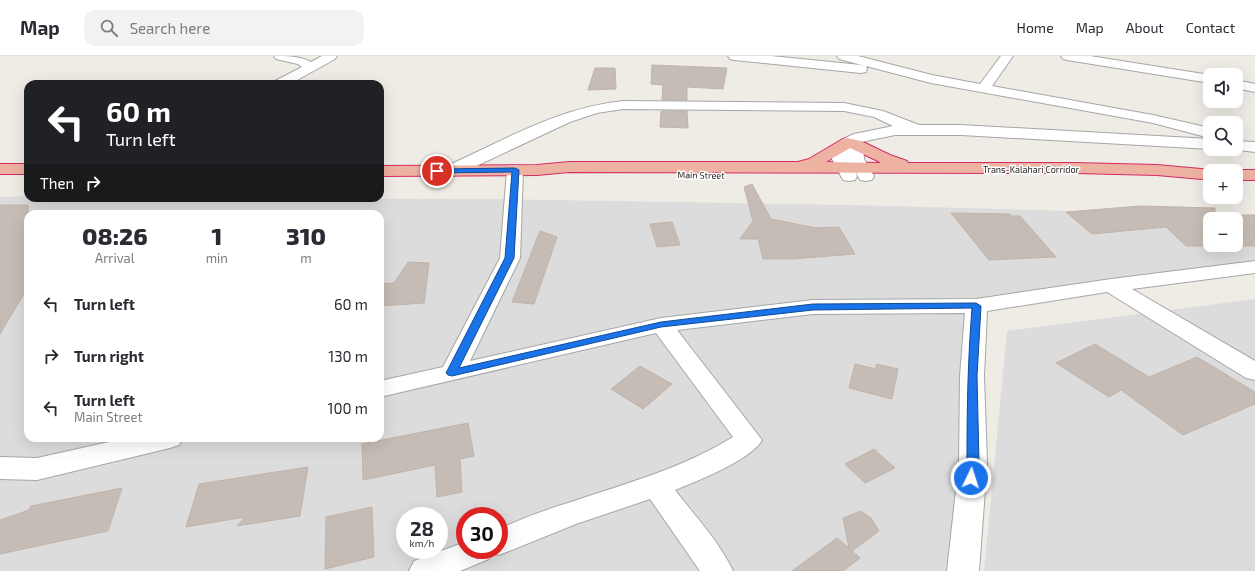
<!DOCTYPE html>
<html lang="en">
<head>
<meta charset="utf-8">
<style>
  body { margin:0; font-family:"Exo 2",sans-serif; background:#f2f2f3; color:#2b2b33; height:100vh; display:flex; flex-direction:column; font-size:15px; white-space:nowrap }
  * { box-sizing:border-box; margin:0 }
  p { font-size:13px; color:#7c7c81 }
  .icon { flex:none; width:22px; height:22px; fill:none; stroke:currentColor; stroke-width:2; stroke-linecap:round; stroke-linejoin:round }
  .map { position:relative; flex:1; overflow:hidden }
  .sheet { position:absolute; left:24px; top:154px; width:360px; height:232px; display:flex; flex-direction:column; background:#fff; border-radius:12px; box-shadow:0 4px 16px #0002 }
  .sheet>* { flex:none }
  .banner { position:absolute; left:24px; top:24px; width:360px; height:122px; border-radius:12px; box-shadow:0 4px 16px #0002; background:#202124; color:#fff; overflow:hidden }
  .controls { position:absolute; left:1203px; top:12px; display:grid; gap:8px }
  .controls a { display:grid; place-items:center; width:40px; height:40px; border-radius:8px; background:#fff; box-shadow:0 4px 16px #0002; font-size:20px }
  .speed { position:absolute; left:396px; top:451px; display:flex; gap:8px; font-size:20px; font-weight:700; text-align:center }
  .speed>* { display:grid; place-content:center; width:52px; height:52px; border-radius:50%; background:#fff; box-shadow:0 4px 16px #0002; line-height:1 }
  .speed small { font-size:10px; font-weight:400 }
  .speed .limit { border:6px solid #d22; background:#fff; color:#111 }
  .pin { position:absolute; display:grid; place-items:center; width:34px; height:34px; color:#fff; margin:-17px; border:2px solid #fff; border-radius:50%; box-shadow:0 1px 4px #0007 }
  .me { position:absolute; width:44px; margin:-22px; rotate:4deg; stroke-linejoin:round; filter:drop-shadow(0 0 3px #0008) }
  .turn { display:flex; align-items:center; gap:14px; height:84px; padding:0 16px; font-size:18px }
  .turn .icon { width:52px; height:52px; stroke-width:2.5 }
  .turn b { display:block; font-size:28px; line-height:34px }
  .then { display:flex; align-items:center; height:38px; padding:0 16px; background:#0003; gap:8px; font-size:15px }
  .eta { display:flex; justify-content:space-evenly; align-items:center; height:68px; text-align:center }
  .eta b { font-size:24px; font-weight:800; line-height:28px }
  ul { padding:0; list-style:none }
  li { display:flex; align-items:center; gap:12px; height:52px; padding:0 16px }
  li div { flex:1 }
  li b { display:block; font-size:15px }
  li em { font-style:normal }
  header { display:flex; align-items:center; gap:24px; box-sizing:border-box; height:56px; padding:0 20px; background:#fff; border-bottom:1px solid #e1e1e2 }
  header strong { font-size:19px }
  nav { display:flex; gap:22px; margin-inline-start:auto; font-size:14px }
  .search { width:280px; height:36px; background:#f2f2f3; display:flex; align-items:center; gap:10px; box-sizing:border-box; padding:0 14px; border-radius:12px; color:#7c7c81; font-size:15px }
  .map>svg:first-child { display:block }
  .residential { fill:#dddcdc; fill-rule:evenodd }
  .building { fill:#c4bcb5; stroke:#c1b3a9; fill-rule:evenodd }
  .lines { fill:none; stroke-linecap:round; stroke-linejoin:round }
  .minor-casing { stroke:#a6a6a6; stroke-width:2 }
  .trunk-casing { stroke:#d42c67; stroke-width:2 }
  .minor { fill:#fff; fill-rule:evenodd }
  .trunk { fill:#eeb2a2; fill-rule:evenodd }
  .route { fill:#1a73e8; stroke:#114b97 }
  .labels { text-anchor:middle; dominant-baseline:central; stroke-width:3; stroke-linejoin:round; paint-order:stroke }
  .far-street-label { font-size:9px; fill:#1f1f1f; stroke:#fff }
</style>
</head>
<body>
<header>
<strong>Map</strong>
<div class="search"><svg class="icon" aria-label="search" viewBox="0 0 24 24"><circle cx="10" cy="10" r="6"/><path d="M15 15l6 6"/></svg>Search here</div>
<nav><a>Home</a><a>Map</a><a>About</a><a>Contact</a></nav>
</header>
<div class="map">
<svg width="1255" height="515" viewBox="0 0 1255 515">
  <rect width="100%" height="100%" fill="#efece6"/>
  <path class="residential" d="M28 140V142L496 143 851 149 1255 160V211L976 250 963 515H0V141ZM28 158H380V382H28ZM1210 163H1236V189H1210ZM405 460H439V494H405ZM465 460H499V494H465Z
    M1255 243V515H984L1007 275Z"/>
  <path class="building" d="M652 9 727 12 723 33 687 31V44H662L663 29 651 28Z
    M595 12H615L616 33 588 34Z
    M661 55H687L688 72 660 71Z
    M752 128 771 163 816 172 839 171 855 198 792 203H763L758 183H740L753 165 744 131Z
    M0 149H28V231L0 278Z
    M1140 150 1215 152V159H1255V190H1186L1166 171 1092 178 1066 156ZM1210 163H1236V189H1210Z
    M951 157 1010 158 1012 160H1020L1056 201 989 204Z
    M672 166 680 189 657 191 650 168Z
    M540 175 557 181 534 248 512 246Z
    M408 206 429 207 424 247 380 250V228L394 227Z
    M1095 288 1149 321 1197 301 1255 336V348L1183 379 1121 334 1109 341 1056 307Z
    M855 308 876 313V308L898 313 892 343 849 332Z
    M640 310 672 328 643 353 611 333Z
    M468 367 474 400 460 403 462 436 437 441 435 409 363 424 362 388Z
    M874 393 895 412 865 427 845 408Z
    M308 411 300 460 237 470 245 461 186 471 199 428Z
    M122 432 108 475 0 498V464L29 454 31 450Z
    M372 451 374 501 325 513 326 461Z
    M861 455 871 462 879 475 852 495 860 502 843 515H792L837 482 849 492 843 462Z"/>
  <g class="lines">
    <g class="minor-casing">
      <path id="minor" d="M274 0C286 0 300 0 311 6L322 0H337L335 3 290 28H273L275 25 302 11 298 8 276 3Z
        M728 0H771L861 9 866 10 867 13 866 16 861 17 734 4 730 3Z
        M837 0H858L932 19 980 28 1001 0H1013L992 30 1153 59 1210 72V82L1153 67 931 27 839 3Z
        M1061 0H1090L1210 19V27L1067 4 1063 3Z
        M1236 24 1255 28V36L1236 32Z
        M623 45 844 47 883 55 919 69H961L1210 83V93L961 79H895L861 86 863 89 864 103 874 120 872 124 866 125 860 124 854 113 857 120 855 124 849 125 843 124 832 103V98L841 84 854 78 893 70 874 61 844 55 623 53 597 57 570 66 457 119 451 120 445 119 443 115 445 111C502 85 560 51 623 45Z
        M1236 85 1255 86V96L1230 93H1236Z
        M515 109 521 110 523 114 520 202 470 305 661 262 813 244 976 243 1111 223 1255 205V217L1132 233 1255 305V324L1246 322 1107 236 987 255 984 320 987 407 979 515H947L959 407 960 320 965 257 813 258 677 274 762 384C751 404 697 425 675 434 695 460 719 485 733 515H700L650 443 576 468 499 499 492 496 489 503 460 515H409L414 505 465 486V494H499V473C522 463 544 454 568 447 624 428 681 413 733 381L656 277 380 341V325L443 311 500 202 507 114 509 110Z
        M127 382H183L179 389 170 392 37 424 0 423V401L37 402Z"/>
    </g>
    <g class="trunk-casing">
      <path id="trunk" d="M847 82 861 85 890 99 907 105 908 107H1075L1157 109 1201 113 1207 114 1209 118 1207 122 1201 123 1157 119 1075 117 569 116 537 119 380 120V110L537 109 569 106H798L809 103 841 84ZM850 92 878 105 881 107 826 106Z
        M0 108H28V118H0Z
        M1236 114H1255V124H1236V115H1232Z"/>
    </g>
    <use href="#minor" class="minor"/>
    <use href="#trunk" class="trunk"/>
  </g>
  <path class="route" d="M515 112 519 114 514 202 459 312 661 266 813 248 976 247 981 250 977 320 979 407 976 425 971 427 967 425C964 419 967 406 967 398 967 349 968 302 972 252L813 254 661 271 452 320 448 319 446 317 505 202 512 116 437 117 433 115 437 113Z"/>
  <g class="labels">
    <g class="far-street-label">
      <text x="1031" y="113">Trans-Kalahari Corridor</text>
      <text transform="translate(701 119) rotate(1)">Main Street</text>
    </g>
  </g>
</svg>
<div class="controls">
<a><svg class="icon" aria-label="sound" viewBox="0 0 24 24"><path d="M4 9h4l5-4v14l-5-4H4zM17 9q2 3 0 6"/></svg></a>
<a><svg class="icon" aria-label="search" viewBox="0 0 24 24"><circle cx="10" cy="10" r="6"/><path d="M15 15l6 6"/></svg></a>
<a>+</a>
<a>−</a>
</div>
<div class="speed"><div>28<small>km/h</small></div><div class="limit">30</div></div>
<div class="pin" style="left:437px;top:115px;background:#d93025"><svg class="icon" aria-label="arrive" viewBox="0 0 24 24"><path d="M6 21V4h12l-3 4 3 4H6"/></svg></div>
<svg class="me" style="left:971px;top:422px" viewBox="-20 -20 40 40"><circle r="17" fill="#1a73e8" stroke="#fff" stroke-width="3"/><path d="M0-11L8 9 0 5-8 9z" fill="#fff"/></svg>
<div class="banner">
<div class="turn"><svg class="icon" aria-label="left" viewBox="0 0 24 24"><path d="M17 20v-9H6M10 6l-5 5 5 5"/></svg><div><b>60 m</b>Turn left</div></div>
<div class="then">Then<svg class="icon" aria-label="right" viewBox="0 0 24 24"><path d="M7 20v-9h11M14 6l5 5-5 5"/></svg></div>
</div>
<section class="sheet">
<div class="eta">
<div><b>08:26</b><p>Arrival</p></div>
<div><b>1</b><p>min</p></div>
<div><b>310</b><p>m</p></div>
</div>
<ul>
<li><svg class="icon" aria-label="left" viewBox="0 0 24 24"><path d="M17 20v-9H6M10 6l-5 5 5 5"/></svg><div><b>Turn left</b></div><em>60 m</em></li>
<li><svg class="icon" aria-label="right" viewBox="0 0 24 24"><path d="M7 20v-9h11M14 6l5 5-5 5"/></svg><div><b>Turn right</b></div><em>130 m</em></li>
<li><svg class="icon" aria-label="left" viewBox="0 0 24 24"><path d="M17 20v-9H6M10 6l-5 5 5 5"/></svg><div><b>Turn left</b><p>Main Street</p></div><em>100 m</em></li>
</ul>
</section>
</div>
</body>
</html>
